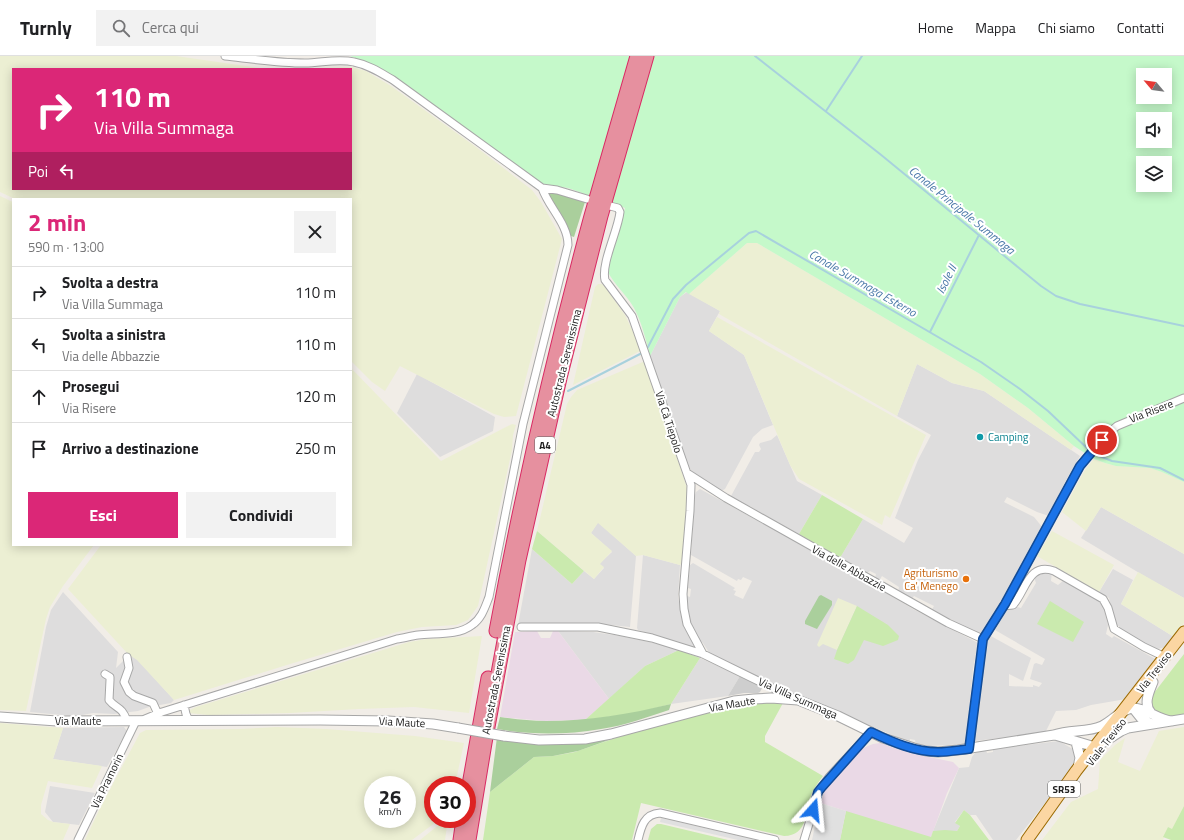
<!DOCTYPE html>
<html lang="it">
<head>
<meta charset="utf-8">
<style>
  body { margin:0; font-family:"Titillium Web",sans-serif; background:#f2f2f2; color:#202124; height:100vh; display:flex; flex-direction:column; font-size:15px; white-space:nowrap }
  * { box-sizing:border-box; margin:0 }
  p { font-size:13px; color:#757577 }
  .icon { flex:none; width:22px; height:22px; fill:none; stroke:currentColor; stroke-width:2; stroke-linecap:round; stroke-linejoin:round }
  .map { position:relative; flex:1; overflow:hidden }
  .details { position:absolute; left:12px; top:142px; width:340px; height:348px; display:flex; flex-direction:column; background:#fff; border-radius:0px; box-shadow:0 2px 10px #0003 }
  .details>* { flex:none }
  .top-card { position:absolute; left:12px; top:12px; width:340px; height:122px; border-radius:0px; box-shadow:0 2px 10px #0003; background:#db2777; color:#fff; overflow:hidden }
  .needle { width:26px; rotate:299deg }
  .fabs { position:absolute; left:1136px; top:12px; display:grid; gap:8px }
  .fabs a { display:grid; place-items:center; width:36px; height:36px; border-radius:0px; background:#fff; box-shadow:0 2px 10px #0003; font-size:20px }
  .speed { position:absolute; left:364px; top:720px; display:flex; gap:8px; font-size:20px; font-weight:700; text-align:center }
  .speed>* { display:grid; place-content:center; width:52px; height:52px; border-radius:50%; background:#fff; box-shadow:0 2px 10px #0003; line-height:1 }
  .speed small { font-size:10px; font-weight:400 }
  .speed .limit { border:6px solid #d22; background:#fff; color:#111 }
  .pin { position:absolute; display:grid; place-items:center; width:34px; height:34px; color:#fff; margin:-17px; border:2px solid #fff; border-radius:50%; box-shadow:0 1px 4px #0007 }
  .me { position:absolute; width:44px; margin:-22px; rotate:18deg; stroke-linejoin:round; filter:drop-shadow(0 0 3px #0008) }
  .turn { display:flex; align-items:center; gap:14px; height:84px; padding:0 16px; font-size:18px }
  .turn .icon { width:52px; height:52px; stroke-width:2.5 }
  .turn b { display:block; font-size:28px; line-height:34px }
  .then { display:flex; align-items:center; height:38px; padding:0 16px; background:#0003; gap:8px; font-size:15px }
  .round { display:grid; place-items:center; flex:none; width:42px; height:42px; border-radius:0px; background:#f2f2f2 }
  .summary { display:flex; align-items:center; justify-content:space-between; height:68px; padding:0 16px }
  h1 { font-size:24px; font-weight:700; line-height:30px; color:#db2777 }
  .action { display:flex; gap:8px; margin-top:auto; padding:8px 16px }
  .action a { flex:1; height:46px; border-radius:0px; background:#db2777; color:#fff; font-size:16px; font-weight:700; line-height:46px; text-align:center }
  .action a+a { background:#f2f2f2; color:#202124 }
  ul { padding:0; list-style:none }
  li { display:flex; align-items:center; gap:12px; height:52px; padding:0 16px; border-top:1px solid #e0e0e0 }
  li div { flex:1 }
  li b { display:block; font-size:15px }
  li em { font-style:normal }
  header { display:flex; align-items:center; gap:24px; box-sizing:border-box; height:56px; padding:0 20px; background:#fff; border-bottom:1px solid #e0e0e0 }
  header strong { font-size:19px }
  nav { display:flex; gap:22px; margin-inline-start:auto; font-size:14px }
  .search { width:280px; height:36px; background:#f2f2f2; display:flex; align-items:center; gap:10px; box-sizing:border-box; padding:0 14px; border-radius:0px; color:#757577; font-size:15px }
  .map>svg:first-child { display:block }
  .residential { fill:#dedddd }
  .industrial { fill:#ead9e6 }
  .religious { fill:#cecece }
  .farmland { fill:#ecefd3; fill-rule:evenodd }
  .grass { fill:#caeaae }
  .forest { fill:#aacf9c }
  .park { fill:#c5f9ca; fill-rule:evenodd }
  .parking { fill:#e0e0e0 }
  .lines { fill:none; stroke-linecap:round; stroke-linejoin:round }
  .stream { stroke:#a8d1dd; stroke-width:2 }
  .minor-casing { stroke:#a7a7a7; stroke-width:9 }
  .tertiary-casing { stroke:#a7a7a7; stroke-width:11 }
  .primary-casing { stroke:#9b6a02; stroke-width:13 }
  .motorway-casing { stroke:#d92963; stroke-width:15 }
  .minor { stroke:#fff; stroke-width:7 }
  .tertiary { stroke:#fff; stroke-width:9 }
  .primary { stroke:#fbd6a2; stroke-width:11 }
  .motorway { stroke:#e6909f; stroke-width:13 }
  .tertiary-bridge-casing { stroke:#a7a7a7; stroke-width:11; stroke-linecap:butt }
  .tertiary-bridge { stroke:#fff; stroke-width:9 }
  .route-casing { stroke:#114b97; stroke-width:10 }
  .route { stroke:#1a73e8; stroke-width:7 }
  .culture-dot { fill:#0f9aa8; stroke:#fff; stroke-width:1.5 }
  .food-dot { fill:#e8710a; stroke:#fff; stroke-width:1.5 }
  .labels { text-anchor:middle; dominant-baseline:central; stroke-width:4; stroke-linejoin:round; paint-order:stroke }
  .shield { fill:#fff; stroke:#636363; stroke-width:1 }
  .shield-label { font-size:10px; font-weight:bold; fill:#202020 }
  .street-label { font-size:11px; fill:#202020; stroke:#fff }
  .culture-label { font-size:11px; fill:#0d838f; stroke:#fff; text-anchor:start }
  .food-label { font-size:11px; fill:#c56008; stroke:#fff; text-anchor:end }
  .water-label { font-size:12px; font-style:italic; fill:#4a78a8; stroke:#fff }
</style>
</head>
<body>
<header>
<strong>Turnly</strong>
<div class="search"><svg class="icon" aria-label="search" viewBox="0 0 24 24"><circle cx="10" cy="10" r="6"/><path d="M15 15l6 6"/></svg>Cerca qui</div>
<nav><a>Home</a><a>Mappa</a><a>Chi siamo</a><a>Contatti</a></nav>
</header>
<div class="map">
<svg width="1184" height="784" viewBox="0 0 1184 784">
  <rect width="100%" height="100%" fill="#f1ede7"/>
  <path class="residential" d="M687 236 720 255 709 275 744 299 773 369 762 373 753 381 725 433 721 435 694 418 688 410 681 394 650 300 680 241Z
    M917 308 952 327 984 335 1080 400 1065 426 1049 460 1037 456 1007 441 1004 446 1034 461 1043 472 983 576 979 578 953 565V564L947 563 931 555 934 550 914 540 911 544 898 536 899 531 882 520 879 525 875 522 876 518 870 515 866 518 840 502 863 463 904 487 913 472 895 462 918 404 931 379 897 360Z
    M417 318 495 361 493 375 440 401 397 357Z
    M777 379 797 425 822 439 799 478 757 456 756 454 750 450 749 451 732 442 731 440 755 396H759L761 393 759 389 760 387 771 384Z
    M700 433 833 506 913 553 978 587 973 613 966 688 929 690 916 688 915 684 910 683 909 686 782 633 710 598 703 587 698 584 691 571 686 556 687 540 690 541 691 533 688 532 690 509 693 507 735 532 733 534 736 535 734 539 743 543 752 525 743 521 741 524 738 523 737 525 691 499 695 439 696 436Z
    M1101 451 1184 498V542L1151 524 1081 482Z
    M598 466 636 500 630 571 602 568 518 569 532 493 572 528 584 515 594 523 604 512 599 508 612 496 591 477Z
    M643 499 680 509 678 541 682 561 695 592H693L659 580 638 574 637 572Z
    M1113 513 1133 524 1121 548 1174 581 1165 591 1158 593 1151 591 1121 573 1114 565 1109 542 1099 536Z
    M1045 516H1052L1051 525 1058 529 1064 524 1102 545 1108 569 1106 578 1112 582 1114 580 1157 604 1126 643 1091 649 1076 654 1056 655 1045 677 974 685 984 593 989 579 1031 602 1023 625 1009 618V630L1033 631V629L1039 631 1042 627 1030 623 1034 608 1036 607 1042 609 1045 603 995 574 1008 552 1014 554 1017 551 1021 552 1036 527 1034 521Z
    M63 536 118 596 116 612 130 598 137 603 174 644 171 647 149 651 138 655 114 658 93 657 77 660 73 658 72 660 30 656 46 571 51 554Z
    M558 575 593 576 621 580 663 589 679 594 645 610 609 643Z
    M700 602 740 620 728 640 671 648Z
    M124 671 127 675 107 711 53 703 63 672Z
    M1059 685 1076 695 1077 706 1058 735 1056 733 1016 784H993L976 759H970L964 754 955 766 960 770 957 775H933L959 712 969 711 972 701 975 697 986 694 987 697 993 696V693Z
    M50 730 95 737 79 769 53 766 45 756Z"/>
  <path class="industrial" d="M537 575 541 582H550L553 575H558L609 643 585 664 545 665 500 661 515 576Z
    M880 687 910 697 953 706 959 712 947 737 930 784H840L846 755 820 747 824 736 838 717 863 692 873 688Z"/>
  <path class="religious" d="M740 620 760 630 762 632 760 636 758 637H744L728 640Z"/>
  <path class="farmland" d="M0 0H176L267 13H13V133H351V13H280L352 11 366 15 391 30 476 91 532 134 541 146 562 183 516 360 504 361 494 358 400 310 385 335 372 326 351 305V143H15L0 136Z
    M0 140 13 146V489H94L63 530 50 551 46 563 26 655 0 654Z
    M753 186 757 187 980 318 1028 352 1074 390 1071 394 984 335 952 327 917 308 897 360 719 258 720 255 689 238 747 187Z
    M598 228H602L605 231 625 259 642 294 573 329 595 231Z
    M717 261 926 379 890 462 885 459 882 469 799 423 790 409 744 299 709 275Z
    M645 305 688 435 683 505 680 509 643 499 636 500 598 467 591 477 612 495 600 508 604 511 594 523 537 475 567 348 571 341 577 334Z
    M351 312 441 405 502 373 512 368 516 369 513 379 512 394 478 550 468 564 456 569 422 571 397 576 290 608 174 644 137 604 128 598 68 533 101 489H351Z
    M1094 403 1105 407 1116 410 1150 412 1162 416 1184 426V498L1101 451 1086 475 1062 456 1085 414Z
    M1052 475 1114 509 1099 536 1037 500Z
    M1138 516 1184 542V567L1174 581 1121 548Z
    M838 542 857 550 837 594 823 588 819 591 817 589Z
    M482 580 469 657 414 651 359 653 290 657 209 659 188 657V655L196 651 409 586 427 583Z
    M0 667 63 672 53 703 102 710 92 732 48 725 41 749V758L48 764 53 766 70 768 63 784H0Z
    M277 671 326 673 415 680 464 687 455 729H433V763H440L412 784H85L100 752 140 677 146 674 240 673ZM373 729H407V763H373Z
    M1184 671V750L1172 774 1168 771 1163 784H1042L1071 746 1098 733 1100 704 1115 689 1125 682 1118 706 1140 715 1159 675Z
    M446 763H448L445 784H420Z"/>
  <path class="grass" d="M822 439 863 463 840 502 799 478Z
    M537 475 584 515 572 528 532 493Z
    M1050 545 1084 566 1073 586 1037 568Z
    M857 550 888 569 899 580 898 584 883 590 864 584 854 604 848 608 834 603 837 594Z
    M679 594 700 602 671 648 636 657 585 664 645 610Z
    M1184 598V660L1166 662 1153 655 1151 647 1154 637Z
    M754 646 783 647 765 680V686L823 720C819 725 815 731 812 737 806 754 808 780 784 780L641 747 632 784H483L490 736 534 701 553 700 575 696 636 675 723 651Z
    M1184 750V784H1171L1163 781 1168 771 1172 773Z
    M964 754 970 759 989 784H840L846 755 931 781 933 775 945 774 957 775 960 770 955 767Z
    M657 768H661L728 784H648L651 773Z"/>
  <path class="forest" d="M551 136 582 143 585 146 574 181 571 180 549 143 548 139Z
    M821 539 832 545V549L817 573 805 568V565L819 540Z
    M671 648 669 654C647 661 624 670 601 673 566 679 531 679 497 673L500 661C515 663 530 665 546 665 588 665 630 658 671 648Z
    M497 681 522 687 566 688 609 684 578 695 553 700 534 701 490 736Z"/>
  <path class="park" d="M350 0H1184V426L1162 416 1150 412 1116 410 1105 407 1094 403 1074 390 1028 352 980 318 757 187H747L689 238 686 236 680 241 650 300C646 284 642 267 634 252 627 239 614 229 607 214L625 152 568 132 547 129 539 126 373 9ZM1143 19H1165V41H1143ZM1143 63H1165V85H1143ZM1143 107H1165V129H1143Z"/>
  <path class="parking" d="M820 747 846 755 840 784H812Z
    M661 762 757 784H738L660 766Z"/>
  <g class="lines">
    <path class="stream" d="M755 0 880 98 1041 230 1056 240 1080 248 1184 270
      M826 55 862 0
      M930 276 979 179
      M648 291 673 243 686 229 749 177 756 175 981 306 1020 333 1048 355 1089 394
      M568 335 642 297
      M1097 399 1112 405 1160 412 1184 424"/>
    <g class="minor-casing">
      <path id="minor" d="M225 0C252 3 278 7 305 7 321 7 338 2 354 6 369 9 381 17 393 24L542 132 557 134 587 143
        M610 150 618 152 620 156C618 175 601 207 605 224L632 260 691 429 690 455 683 538 684 553 687 568 703 598
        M687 417 726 442 948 567 983 583 969 693
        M1003 550 1013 549C1026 535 1028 506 1054 515L1103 543 1108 552 1114 573 1144 591 1165 601
        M521 571H598L652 582 703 598 795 643
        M983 583 1005 548 1080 410C1091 396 1103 381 1117 370L1184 342
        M127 601 129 612 124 626 129 636 134 640 153 647 158 658
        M105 618 110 621V624L109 644C116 653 122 650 127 665
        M184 649 186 658 189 665
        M145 663 162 656 397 583C404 582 411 580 418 579 435 577 458 580 472 569 482 562 485 551 489 541L523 368 568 189C568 168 549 152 542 132
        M78 784 136 665
        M638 784C641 771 644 758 660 757L775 784
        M804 784 819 735 829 721 871 676"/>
    </g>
    <g class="tertiary-casing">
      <path id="tertiary" d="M1133 652 1141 662 1151 668
        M1151 657C1143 648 1149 636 1153 626
        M0 661 57 665 320 664 388 665 433 668 458 672
        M1055 679 1095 691
        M504 680 539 684 585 683 611 678 734 645 754 643 771 642 798 644 838 660 883 682 914 692 926 695 938 696 958 694 1054 679C1070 673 1087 677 1102 670 1113 665 1122 652 1134 652 1148 653 1158 664 1172 665
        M1076 686 1080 702 1078 711
        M1096 691 1121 675 1128 672 1184 663"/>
    </g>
    <g class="primary-casing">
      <path id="primary" d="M1027 784 1076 715 1184 576"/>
    </g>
    <g class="motorway-casing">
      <path id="motorway" d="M496 575C522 435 554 297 591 160 606 106 622 53 637 0
        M467 740 488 622
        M460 784 463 763
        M469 784 485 687 519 504 560 322 601 160 647 0"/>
    </g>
    <use href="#minor" class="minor"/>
    <use href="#tertiary" class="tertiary"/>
    <use href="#primary" class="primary"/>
    <use href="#motorway" class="motorway"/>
    <g class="tertiary-bridge-casing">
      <path id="tertiary-bridge" d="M458 672 504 680"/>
    </g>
    <use href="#tertiary-bridge" class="tertiary-bridge"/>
  </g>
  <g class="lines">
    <g class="route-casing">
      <path id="route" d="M813 754 818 736 822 731 871 676C892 686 915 696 938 696 948 696 959 694 969 693L983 583 1005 548 1080 410 1102 384"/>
    </g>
    <use href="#route" class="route"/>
  </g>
  <circle class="culture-dot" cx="980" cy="381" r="4"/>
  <circle class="food-dot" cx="966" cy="523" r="4"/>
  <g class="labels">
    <g class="shield">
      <rect x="535" y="381" width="20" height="16" rx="3"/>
      <rect x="1048" y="725" width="32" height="16" rx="3"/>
    </g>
    <g class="shield-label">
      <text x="545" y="389">A4</text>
      <text x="1064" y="733">SR53</text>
    </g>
    <g class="street-label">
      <text transform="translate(564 307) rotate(-76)">Autostrada Serenissima</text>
      <text transform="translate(1151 355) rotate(-21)">Via Risere</text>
      <text transform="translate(669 366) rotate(72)">Via Cà Tiepolo</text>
      <text transform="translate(849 512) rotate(29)">Via delle Abbazzie</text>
      <text transform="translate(1154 616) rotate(-52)">Via Treviso</text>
      <text transform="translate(496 624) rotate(-79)">Autostrada Serenissima</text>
      <text transform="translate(798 642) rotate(24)">Via Villa Summaga</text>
      <text transform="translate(732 648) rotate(-10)">Via Maute</text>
      <text x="78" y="665">Via Maute</text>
      <text transform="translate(402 666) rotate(3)">Via Maute</text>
      <text transform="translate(1106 686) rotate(-52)">Viale Treviso</text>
      <text transform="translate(107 725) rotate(-64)">Via Pramorin</text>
    </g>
    <g class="culture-label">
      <text x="988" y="381">Camping</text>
    </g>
    <g class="food-label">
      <text x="958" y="517">Agriturismo<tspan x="958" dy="13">Ca' Menego</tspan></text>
    </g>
    <g class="water-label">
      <text transform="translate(962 154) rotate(39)">Canale Principale Summaga</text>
      <text transform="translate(946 223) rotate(-63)">Isole II</text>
      <text transform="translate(863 227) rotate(30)">Canale Summaga Esterno</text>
    </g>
  </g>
</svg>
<div class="fabs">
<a><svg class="needle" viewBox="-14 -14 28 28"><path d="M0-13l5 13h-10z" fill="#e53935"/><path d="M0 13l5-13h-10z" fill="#757577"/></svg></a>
<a><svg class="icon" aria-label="sound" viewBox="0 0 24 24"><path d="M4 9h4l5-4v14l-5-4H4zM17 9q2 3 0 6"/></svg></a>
<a><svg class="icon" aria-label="layers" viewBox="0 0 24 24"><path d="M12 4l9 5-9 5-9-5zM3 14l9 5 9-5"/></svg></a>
</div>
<div class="speed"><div>26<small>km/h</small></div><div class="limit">30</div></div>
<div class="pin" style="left:1102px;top:384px;background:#d93025"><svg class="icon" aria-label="arrive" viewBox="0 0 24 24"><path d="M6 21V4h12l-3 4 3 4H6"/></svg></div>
<svg class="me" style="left:813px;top:754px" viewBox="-20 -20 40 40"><path d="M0-17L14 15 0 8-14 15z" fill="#1a73e8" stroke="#fff" stroke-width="4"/></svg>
<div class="top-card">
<div class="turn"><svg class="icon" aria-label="right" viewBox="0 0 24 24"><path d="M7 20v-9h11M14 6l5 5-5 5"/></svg><div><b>110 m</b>Via Villa Summaga</div></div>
<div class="then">Poi<svg class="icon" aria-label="left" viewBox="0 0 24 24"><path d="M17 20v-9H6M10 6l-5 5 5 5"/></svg></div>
</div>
<section class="details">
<div class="summary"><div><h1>2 min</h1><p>590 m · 13:00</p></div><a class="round"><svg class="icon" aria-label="close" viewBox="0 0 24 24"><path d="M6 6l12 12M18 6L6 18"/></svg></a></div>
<ul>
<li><svg class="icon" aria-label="right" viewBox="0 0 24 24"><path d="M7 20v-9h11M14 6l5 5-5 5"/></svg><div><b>Svolta a destra</b><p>Via Villa Summaga</p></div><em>110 m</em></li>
<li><svg class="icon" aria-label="left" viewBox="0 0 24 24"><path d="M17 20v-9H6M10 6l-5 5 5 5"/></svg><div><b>Svolta a sinistra</b><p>Via delle Abbazzie</p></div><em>110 m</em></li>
<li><svg class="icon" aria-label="ahead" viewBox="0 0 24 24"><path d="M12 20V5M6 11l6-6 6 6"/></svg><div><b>Prosegui</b><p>Via Risere</p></div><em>120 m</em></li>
<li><svg class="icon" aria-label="arrive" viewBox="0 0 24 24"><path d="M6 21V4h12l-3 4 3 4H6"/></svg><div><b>Arrivo a destinazione</b></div><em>250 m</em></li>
</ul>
<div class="action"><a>Esci</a><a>Condividi</a></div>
</section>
</div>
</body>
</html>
